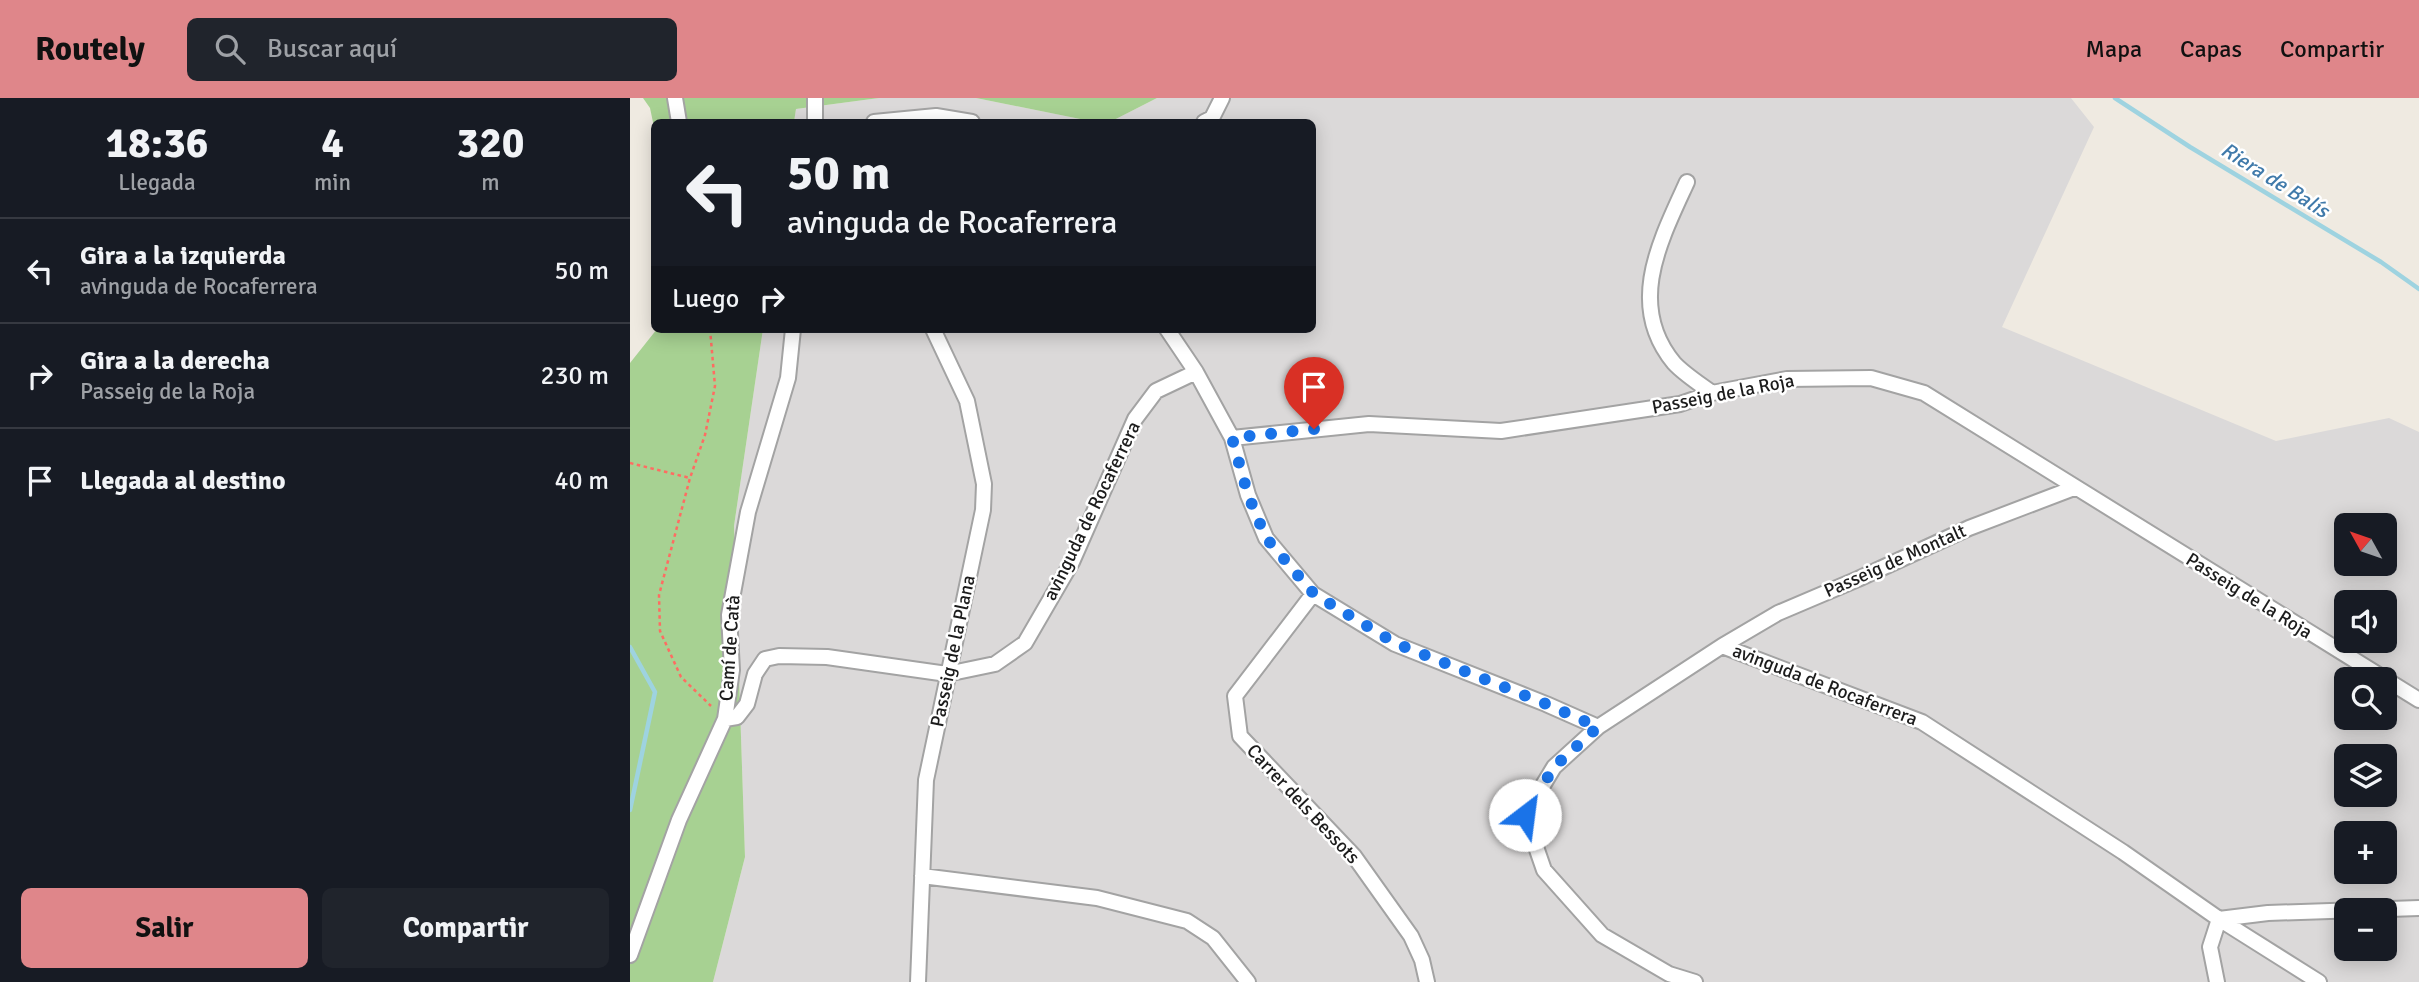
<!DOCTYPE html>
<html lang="es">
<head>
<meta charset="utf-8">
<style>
  body { margin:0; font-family:Signika,sans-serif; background:#20242c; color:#f1f3f6; height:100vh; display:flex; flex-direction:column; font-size:26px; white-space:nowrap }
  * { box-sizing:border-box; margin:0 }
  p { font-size:23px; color:#9ea1a6 }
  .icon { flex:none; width:38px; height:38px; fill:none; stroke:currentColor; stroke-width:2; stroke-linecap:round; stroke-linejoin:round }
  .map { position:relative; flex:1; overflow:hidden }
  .panel { display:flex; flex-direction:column; background:#171b24; width:630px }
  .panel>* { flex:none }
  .hud { position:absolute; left:21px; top:21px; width:665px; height:214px; border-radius:10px; box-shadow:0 4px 18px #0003; background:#171b24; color:#f1f3f6; overflow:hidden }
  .needle { width:46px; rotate:310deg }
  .fabs { position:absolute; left:1704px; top:415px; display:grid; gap:14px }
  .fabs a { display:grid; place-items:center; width:63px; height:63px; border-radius:10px; background:#171b24; box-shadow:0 4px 18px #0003; font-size:35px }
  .pin { position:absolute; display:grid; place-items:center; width:60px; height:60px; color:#fff; margin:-72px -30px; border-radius:50% 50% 50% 0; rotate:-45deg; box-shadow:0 0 7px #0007 }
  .pin .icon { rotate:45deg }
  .me { position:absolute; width:77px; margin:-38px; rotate:30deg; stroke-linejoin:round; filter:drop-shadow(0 0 5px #0008) }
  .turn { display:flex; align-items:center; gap:24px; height:147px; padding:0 21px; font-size:32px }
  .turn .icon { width:91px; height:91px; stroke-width:2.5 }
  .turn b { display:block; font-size:49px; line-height:60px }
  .then { display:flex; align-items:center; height:66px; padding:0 21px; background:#0003; gap:14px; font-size:26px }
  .eta { display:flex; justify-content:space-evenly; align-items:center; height:119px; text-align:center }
  .eta b { font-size:42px; font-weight:800; line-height:49px }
  .button { display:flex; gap:14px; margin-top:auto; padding:14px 21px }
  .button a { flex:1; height:80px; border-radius:10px; background:#df868a; color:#111; font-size:28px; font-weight:800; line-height:80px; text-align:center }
  .button a+a { background:#20242c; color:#f1f3f6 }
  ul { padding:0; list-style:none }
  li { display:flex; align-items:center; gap:21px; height:105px; padding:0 21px; border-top:2px solid #363941 }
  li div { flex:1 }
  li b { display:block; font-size:26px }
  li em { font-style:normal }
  header { display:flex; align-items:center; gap:42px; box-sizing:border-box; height:98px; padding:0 35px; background:#df868a; color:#111 }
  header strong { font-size:33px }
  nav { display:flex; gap:38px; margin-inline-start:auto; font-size:24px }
  .search { width:490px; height:63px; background:#20242c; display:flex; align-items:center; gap:18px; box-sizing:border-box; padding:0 24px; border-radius:10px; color:#9ea1a6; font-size:26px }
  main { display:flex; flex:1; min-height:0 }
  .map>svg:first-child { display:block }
  .residential { fill:#dbd9d9; fill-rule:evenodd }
  .forest { fill:#a7d192 }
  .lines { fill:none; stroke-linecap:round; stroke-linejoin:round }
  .stream { stroke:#9ed3e0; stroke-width:4.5 }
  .minor-casing { stroke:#a3a3a3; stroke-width:18 }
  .path { stroke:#ff6c62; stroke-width:2.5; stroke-dasharray:3.5 3.5; stroke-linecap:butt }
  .minor { stroke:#fff; stroke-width:14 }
  .route { stroke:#1a73e8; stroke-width:12; stroke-dasharray:0 21.6 }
  .labels { text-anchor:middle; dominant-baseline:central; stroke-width:5; stroke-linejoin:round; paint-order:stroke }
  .street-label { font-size:19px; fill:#1c1c1c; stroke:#fff }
  .water-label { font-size:21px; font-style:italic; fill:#407aaa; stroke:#fff }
</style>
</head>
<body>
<header>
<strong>Routely</strong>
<div class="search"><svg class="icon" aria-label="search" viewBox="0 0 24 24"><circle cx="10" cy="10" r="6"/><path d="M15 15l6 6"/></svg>Buscar aquí</div>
<nav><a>Mapa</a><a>Capas</a><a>Compartir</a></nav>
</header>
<main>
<section class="panel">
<div class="eta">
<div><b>18:36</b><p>Llegada</p></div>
<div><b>4</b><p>min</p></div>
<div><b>320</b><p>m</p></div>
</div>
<ul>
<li><svg class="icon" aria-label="left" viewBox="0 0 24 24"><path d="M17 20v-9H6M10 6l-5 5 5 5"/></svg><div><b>Gira a la izquierda</b><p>avinguda de Rocaferrera</p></div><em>50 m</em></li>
<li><svg class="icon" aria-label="right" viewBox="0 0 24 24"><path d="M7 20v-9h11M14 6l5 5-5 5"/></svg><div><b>Gira a la derecha</b><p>Passeig de la Roja</p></div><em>230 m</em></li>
<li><svg class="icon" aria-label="arrive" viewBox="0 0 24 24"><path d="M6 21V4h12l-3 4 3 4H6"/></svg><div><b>Llegada al destino</b></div><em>40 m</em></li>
</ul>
<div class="button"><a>Salir</a><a>Compartir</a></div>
</section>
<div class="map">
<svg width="1789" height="884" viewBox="0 0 1789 884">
  <rect width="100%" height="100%" fill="#efeae1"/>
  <path class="residential" d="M249 0H346L465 24H164L166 11Z
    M527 0H1441L1464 29 1372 229 1646 343 1759 320 1789 334V884H83L115 759 104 428 133 231H682V24H480ZM1717 427H1755V466H1717ZM1717 504H1755V542H1717ZM1717 581H1755V620H1717ZM1717 658H1755V696H1717ZM1717 735H1755V774H1717ZM1717 812H1755V850H1717Z"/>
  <path class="forest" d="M13 0H249L166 11 164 24H24V29L20 10Z
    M346 0H527L480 24H465Z
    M27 231H133L104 428 115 759 83 884H0V265Z"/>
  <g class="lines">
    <path class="stream" d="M1485 0 1560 49 1751 164 1789 191
      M0 549 25 594 0 712"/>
    <g class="minor-casing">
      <path id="minor" d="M45 0 49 24
        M185 0V24
        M244 24 306 18 342 24
        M574 24 582 20 592 0
        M1057 84C1030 143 996 207 1044 265 1054 276 1070 286 1082 295
        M537 231 566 274
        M602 340 739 326 871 333 1050 306 1082 295 1157 281 1241 280 1294 295 1755 581
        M683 496 605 598 610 638 724 758 781 838 792 862 797 884
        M1092 548 1148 515 1228 481 1339 430 1444 390
        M1755 581 1789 602
        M95 621 107 619 117 606 125 576 135 561 149 558 197 559 317 576 365 566 395 545 442 464 505 321 526 293 566 274 602 340 618 397 636 440 683 496 765 546 916 606 968 629 1092 548 1292 624 1493 754 1589 821 1689 884
        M968 629 924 669 895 717 914 772 972 837 1039 876 1065 884
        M292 778 467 800 557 823 583 840 618 884
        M1589 821 1638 815 1789 810
        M0 857 49 722 95 621 102 572 99 517 118 414 158 280 163 231
        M288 884 296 682 353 412 354 386 337 303 303 231
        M1587 884 1580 849 1589 821"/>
    </g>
    <path class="path" d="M80 231 85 288 75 337 60 380 29 497 30 533 51 579 81 608
      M0 365 60 380"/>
    <use href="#minor" class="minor"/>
  </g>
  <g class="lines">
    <path class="route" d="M684 331 602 340 618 397 636 440 684 496 765 545 916 606 968 629 924 669 895 717"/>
  </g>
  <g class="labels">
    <g class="street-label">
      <text transform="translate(1093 296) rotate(-11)">Passeig de la Roja</text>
      <text transform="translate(462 413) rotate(-64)">avinguda de Rocaferrera</text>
      <text transform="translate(1265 463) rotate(-24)">Passeig de Montalt</text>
      <text transform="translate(1619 498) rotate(32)">Passeig de la Roja</text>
      <text transform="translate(100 550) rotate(-86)">Camí de Catà</text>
      <text transform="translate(323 553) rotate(-78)">Passeig de la Plana</text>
      <text transform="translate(1195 587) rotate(21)">avinguda de Rocaferrera</text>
      <text transform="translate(673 706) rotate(47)">Carrer dels Bessots</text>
    </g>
    <g class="water-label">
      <text transform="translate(1645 82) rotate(32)">Riera de Balís</text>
    </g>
  </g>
</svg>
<div class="fabs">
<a><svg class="needle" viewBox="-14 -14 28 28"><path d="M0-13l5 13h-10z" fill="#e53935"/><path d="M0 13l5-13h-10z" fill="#9ea1a6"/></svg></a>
<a><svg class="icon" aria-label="sound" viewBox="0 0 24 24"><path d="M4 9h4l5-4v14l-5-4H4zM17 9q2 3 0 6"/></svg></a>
<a><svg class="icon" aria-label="search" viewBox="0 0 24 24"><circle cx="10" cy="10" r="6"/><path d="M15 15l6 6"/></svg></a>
<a><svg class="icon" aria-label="layers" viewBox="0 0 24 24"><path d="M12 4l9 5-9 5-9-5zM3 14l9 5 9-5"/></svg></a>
<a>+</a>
<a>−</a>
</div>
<div class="pin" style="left:684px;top:331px;background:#d93025"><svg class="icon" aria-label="arrive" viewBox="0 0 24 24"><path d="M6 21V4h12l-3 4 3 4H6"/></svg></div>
<svg class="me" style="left:895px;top:717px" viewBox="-20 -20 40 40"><circle r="19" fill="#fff"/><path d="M0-13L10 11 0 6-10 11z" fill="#1a73e8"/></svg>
<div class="hud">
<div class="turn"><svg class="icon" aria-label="left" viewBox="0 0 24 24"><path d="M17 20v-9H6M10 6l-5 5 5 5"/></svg><div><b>50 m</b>avinguda de Rocaferrera</div></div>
<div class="then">Luego<svg class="icon" aria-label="right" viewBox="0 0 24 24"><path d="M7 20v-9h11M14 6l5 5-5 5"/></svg></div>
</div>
</div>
</main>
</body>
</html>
